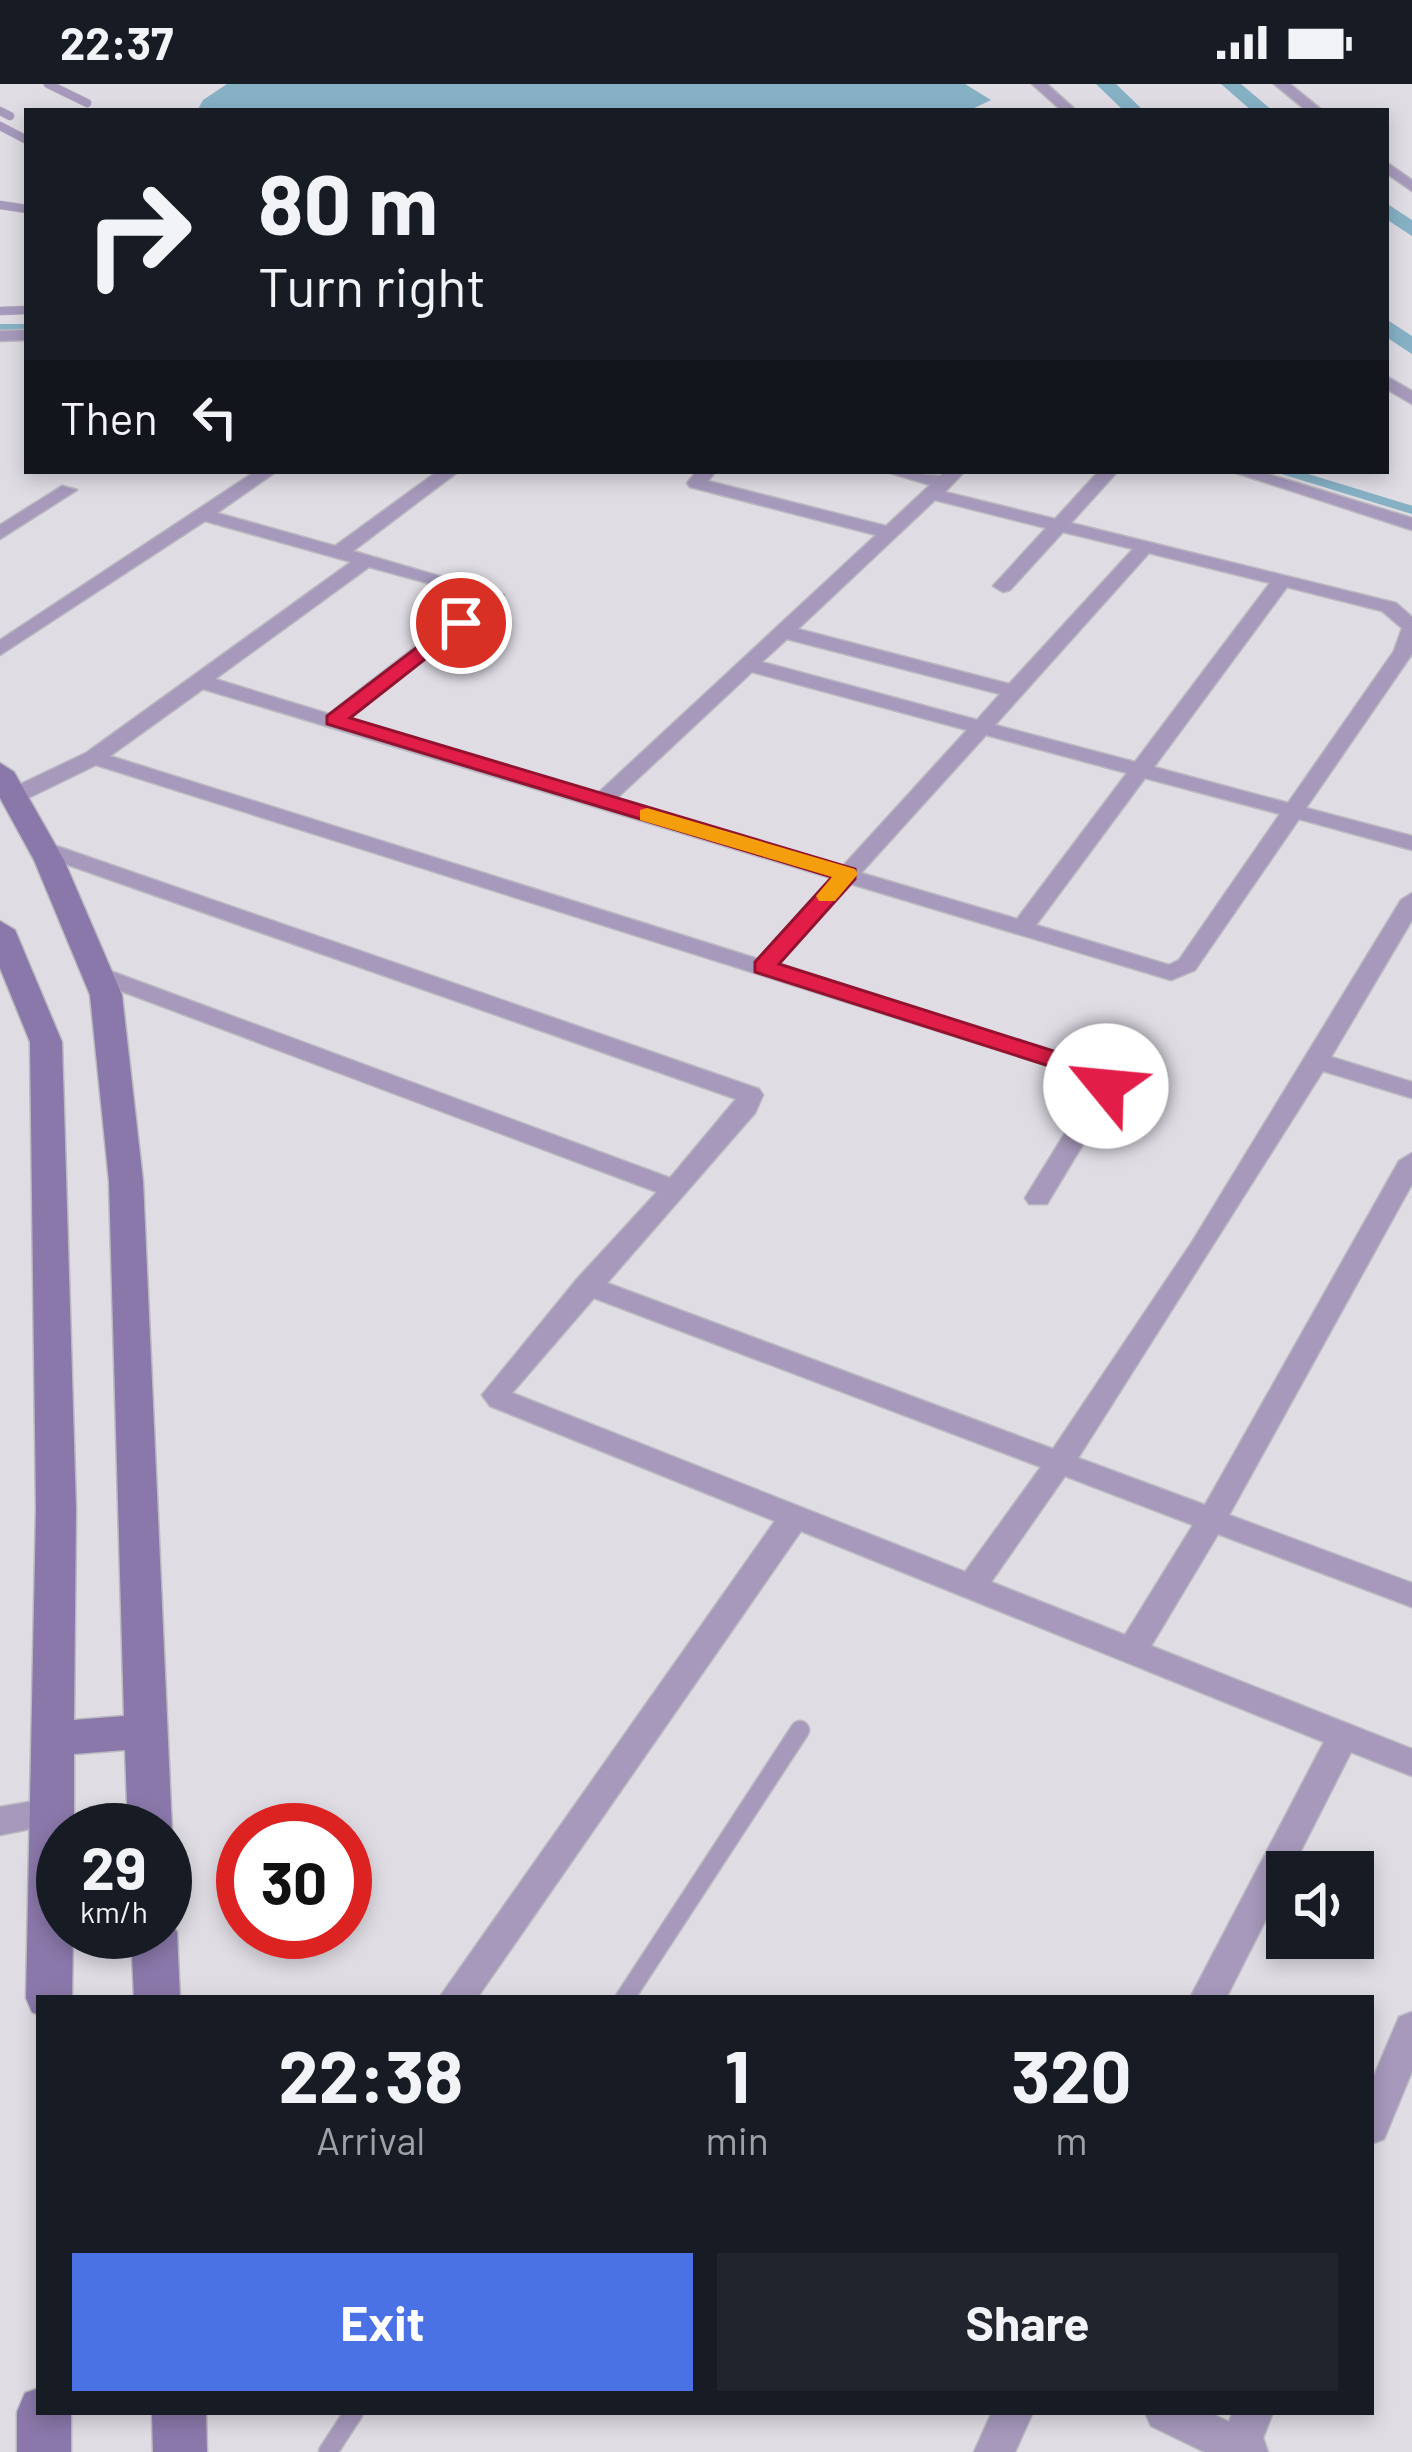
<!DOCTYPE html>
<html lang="en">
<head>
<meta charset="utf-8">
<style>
  body { margin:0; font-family:Barlow,sans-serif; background:#20242c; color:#f1f3f6; height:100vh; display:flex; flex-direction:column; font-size:45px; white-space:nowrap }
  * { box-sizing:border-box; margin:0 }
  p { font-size:39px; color:#9ea1a6 }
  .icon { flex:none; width:66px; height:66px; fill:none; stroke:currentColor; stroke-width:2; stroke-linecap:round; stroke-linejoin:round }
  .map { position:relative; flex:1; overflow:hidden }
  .panel { position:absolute; left:36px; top:1911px; width:1338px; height:420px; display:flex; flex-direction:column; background:#171b24; border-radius:0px; box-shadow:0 6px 18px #0003 }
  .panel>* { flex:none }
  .hud { position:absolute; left:24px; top:24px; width:1365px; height:366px; border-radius:0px; box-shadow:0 6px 18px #0003; background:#171b24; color:#f1f3f6; overflow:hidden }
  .tools { position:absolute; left:1266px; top:1767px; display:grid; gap:24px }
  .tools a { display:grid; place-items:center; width:108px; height:108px; border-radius:0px; background:#171b24; box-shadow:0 6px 18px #0003; font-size:60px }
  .speed { position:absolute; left:36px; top:1719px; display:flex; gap:24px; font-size:60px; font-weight:700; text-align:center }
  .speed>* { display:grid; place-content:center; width:156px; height:156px; border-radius:50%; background:#171b24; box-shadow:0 6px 18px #0003; line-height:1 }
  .speed small { font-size:30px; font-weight:400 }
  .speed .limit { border:18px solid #d22; background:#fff; color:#111 }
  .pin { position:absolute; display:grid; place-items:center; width:102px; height:102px; color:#fff; margin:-51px; border:6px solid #fff; border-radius:50%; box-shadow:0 3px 12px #0007 }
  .me { position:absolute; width:132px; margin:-66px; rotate:298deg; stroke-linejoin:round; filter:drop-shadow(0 0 9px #0008) }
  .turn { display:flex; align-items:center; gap:42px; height:252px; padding:0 36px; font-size:54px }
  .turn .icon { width:156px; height:156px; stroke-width:2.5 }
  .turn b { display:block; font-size:84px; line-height:102px }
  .then { display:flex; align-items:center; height:114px; padding:0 36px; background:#0003; gap:24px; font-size:45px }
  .eta { display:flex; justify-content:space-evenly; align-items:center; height:204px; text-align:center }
  .eta b { font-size:72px; font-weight:700; line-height:84px }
  .cta { display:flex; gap:24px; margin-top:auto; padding:24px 36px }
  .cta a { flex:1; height:138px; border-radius:0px; background:#4a72e5; color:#fff; font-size:48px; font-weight:700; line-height:138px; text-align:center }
  .cta a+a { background:#20242c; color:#f1f3f6 }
  .status { display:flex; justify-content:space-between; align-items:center; height:84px; padding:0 60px; background:#171b24; direction:ltr }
  .status svg { height:33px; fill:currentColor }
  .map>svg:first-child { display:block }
  .water { fill:#86b1c5 }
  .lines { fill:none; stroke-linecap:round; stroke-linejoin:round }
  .stream-far1 { stroke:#86b1c5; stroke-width:6 }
  .stream { stroke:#86b1c5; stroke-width:8 }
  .canal { fill:#86b1c5; fill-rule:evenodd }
  .lane-far1-casing { stroke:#bbb9c0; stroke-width:9 }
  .lane-casing { stroke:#bbb9c0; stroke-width:21 }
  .street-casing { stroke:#bbb9c0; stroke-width:3 }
  .secondary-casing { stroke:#bbb9c0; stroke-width:3 }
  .lane-far1 { stroke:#a699bc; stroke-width:8 }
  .lane { stroke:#a699bc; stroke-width:18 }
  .street { fill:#a699bc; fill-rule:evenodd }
  .secondary { fill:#8a78aa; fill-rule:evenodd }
  .route { fill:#e11d48; stroke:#92132f; stroke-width:3 }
  .slow { fill:#f59e0b }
</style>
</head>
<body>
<div class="status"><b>22:37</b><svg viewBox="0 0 49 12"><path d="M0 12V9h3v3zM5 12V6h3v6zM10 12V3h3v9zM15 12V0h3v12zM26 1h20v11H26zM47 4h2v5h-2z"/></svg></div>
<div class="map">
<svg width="1412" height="2368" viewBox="0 0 1412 2368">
  <rect width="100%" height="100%" fill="#dfdce4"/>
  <path class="water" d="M227 0H965L991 16 968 27H197L203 16Z"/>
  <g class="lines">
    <path class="stream-far1" d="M0 243H27"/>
    <path class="stream" d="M1285 387 1412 426"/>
    <path class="canal" d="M1096 0H1116L1144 27H1124Z
      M1221 0H1241L1273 27H1252Z
      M1386 119 1412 136V152L1386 135Z
      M1386 235 1412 252V270L1386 253Z"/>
    <g class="lane-far1-casing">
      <path id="lane-far1" d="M48 0 87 19
        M0 27 10 32
        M0 42 27 56
        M0 121 27 125
        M0 227 27 226"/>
    </g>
    <g class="lane-casing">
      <path id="lane" d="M625 1914 800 1646
        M328 2368 354 2328"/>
    </g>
    <g class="street-casing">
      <path id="street" d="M1032 0H1047L1077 27H1062Z
        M1274 0H1290L1323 27H1307Z
        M1386 78 1412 96V107L1386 89Z
        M27 246V256L0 257V247Z
        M1386 292 1412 307V320L1386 305Z
        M256 387H277L217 429 335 462 438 387H459L353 467 504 511 348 635 597 710 876 451 690 403 687 399 697 387H716L708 397 886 442 930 401 884 387 940 392 945 387H965L945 408 1055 435 1099 387H1118L1071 439 1396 519 1412 533V570L1306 724 1412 752V766L1299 735 1195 886 1171 896 851 800 778 881 1105 984 1113 989 1118 1002 1047 1120H1029L1025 1114 1094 1002 1087 994 96 681 22 717H6V707L86 669 351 478 205 437 0 571V556ZM935 416 1046 444 993 502 1003 508 1010 506 1063 448 1133 465 1009 600 798 545ZM1149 469 1270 499 1135 678 995 641ZM369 483 479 513 329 630 215 595ZM1287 503 1382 527 1402 544 1394 567 1288 719 1154 683ZM787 555 1000 610 977 636 762 578ZM752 588 967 646 842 783 616 715ZM203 605 831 794 758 875 110 672ZM986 651 1127 689 1017 835 861 789ZM1145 694 1280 730 1179 876 1169 881 1036 841Z
        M1230 387H1258L1412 434V446Z
        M62 402 77 406 0 455V441Z
        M42 757 759 1005 763 1011 755 1029 607 1199 1053 1365 1192 1158 1401 816 1412 809V836L1331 973 1412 998V1014L1323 987 1078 1374 1205 1421 1399 1077 1412 1069V1100L1229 1431 1412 1499V1523L1218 1450 1151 1562 1412 1665V1692L1351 1668 1226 1914H1190L1324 1658 801 1447 477 1914H439L775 1437 490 1322 482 1311 577 1195 657 1108 89 895 85 890 89 885H105L670 1094 736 1015 34 769 31 764ZM594 1214 1041 1383 965 1488 512 1309ZM1065 1392 1193 1441 1125 1551 991 1498Z
        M52 1714 64 1718 69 1728 64 1738 0 1751V1723Z
        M1412 1928V1987L1384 2055 1371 2060V1999L1399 1933Z
        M992 2328H1033L1015 2368H974Z
        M1145 2328H1208L1229 2338 1233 2328H1273L1263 2354 1268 2368H1205L1151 2342Z"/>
    </g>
    <g class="secondary-casing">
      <path id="secondary" d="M0 679 14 688 64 776 122 911 143 1097 172 1746 165 1759V1746H128L125 1666 74 1670V1746H63V1848H73L72 1914H39V1931L32 1928 26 1914 36 1425 30 958 0 884V837L15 846 62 958 76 1425 74 1636 124 1632 109 1097 90 911 34 776 0 714Z
        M165 1832 177 1848 180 1914H134L131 1848H165Z
        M39 2304V2328H71V2368H17V2328L25 2309Z
        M152 2328H206L207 2368H153Z"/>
    </g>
    <use href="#lane-far1" class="lane-far1"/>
    <use href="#lane" class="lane"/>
    <use href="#street" class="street"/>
    <use href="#secondary" class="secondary"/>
  </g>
  <path class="route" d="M454 535 471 539 350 634 855 785V795L779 880 1104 983 1119 1002 1115 1008H1097L1087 994 755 888V878L832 793 327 640V632Z"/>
  <path class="slow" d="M647 724 855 785 858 790 835 817H819L816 812 832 793 640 736V726Z"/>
</svg>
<div class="tools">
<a><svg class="icon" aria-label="sound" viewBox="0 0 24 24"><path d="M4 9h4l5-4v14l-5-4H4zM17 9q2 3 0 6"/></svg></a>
</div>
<div class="speed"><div>29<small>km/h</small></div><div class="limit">30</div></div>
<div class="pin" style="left:461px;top:539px;background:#d93025"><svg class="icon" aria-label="arrive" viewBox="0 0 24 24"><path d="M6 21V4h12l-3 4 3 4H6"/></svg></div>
<svg class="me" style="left:1106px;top:1002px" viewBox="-20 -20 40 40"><circle r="19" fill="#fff"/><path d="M0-13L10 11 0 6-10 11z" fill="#e11d48"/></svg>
<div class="hud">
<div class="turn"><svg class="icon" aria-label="right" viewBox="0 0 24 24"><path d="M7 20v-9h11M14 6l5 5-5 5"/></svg><div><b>80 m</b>Turn right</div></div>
<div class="then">Then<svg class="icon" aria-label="left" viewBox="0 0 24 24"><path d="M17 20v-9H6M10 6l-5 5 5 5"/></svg></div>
</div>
<section class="panel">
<div class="eta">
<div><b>22:38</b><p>Arrival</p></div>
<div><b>1</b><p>min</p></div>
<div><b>320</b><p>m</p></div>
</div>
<div class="cta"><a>Exit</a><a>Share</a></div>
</section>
</div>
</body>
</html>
